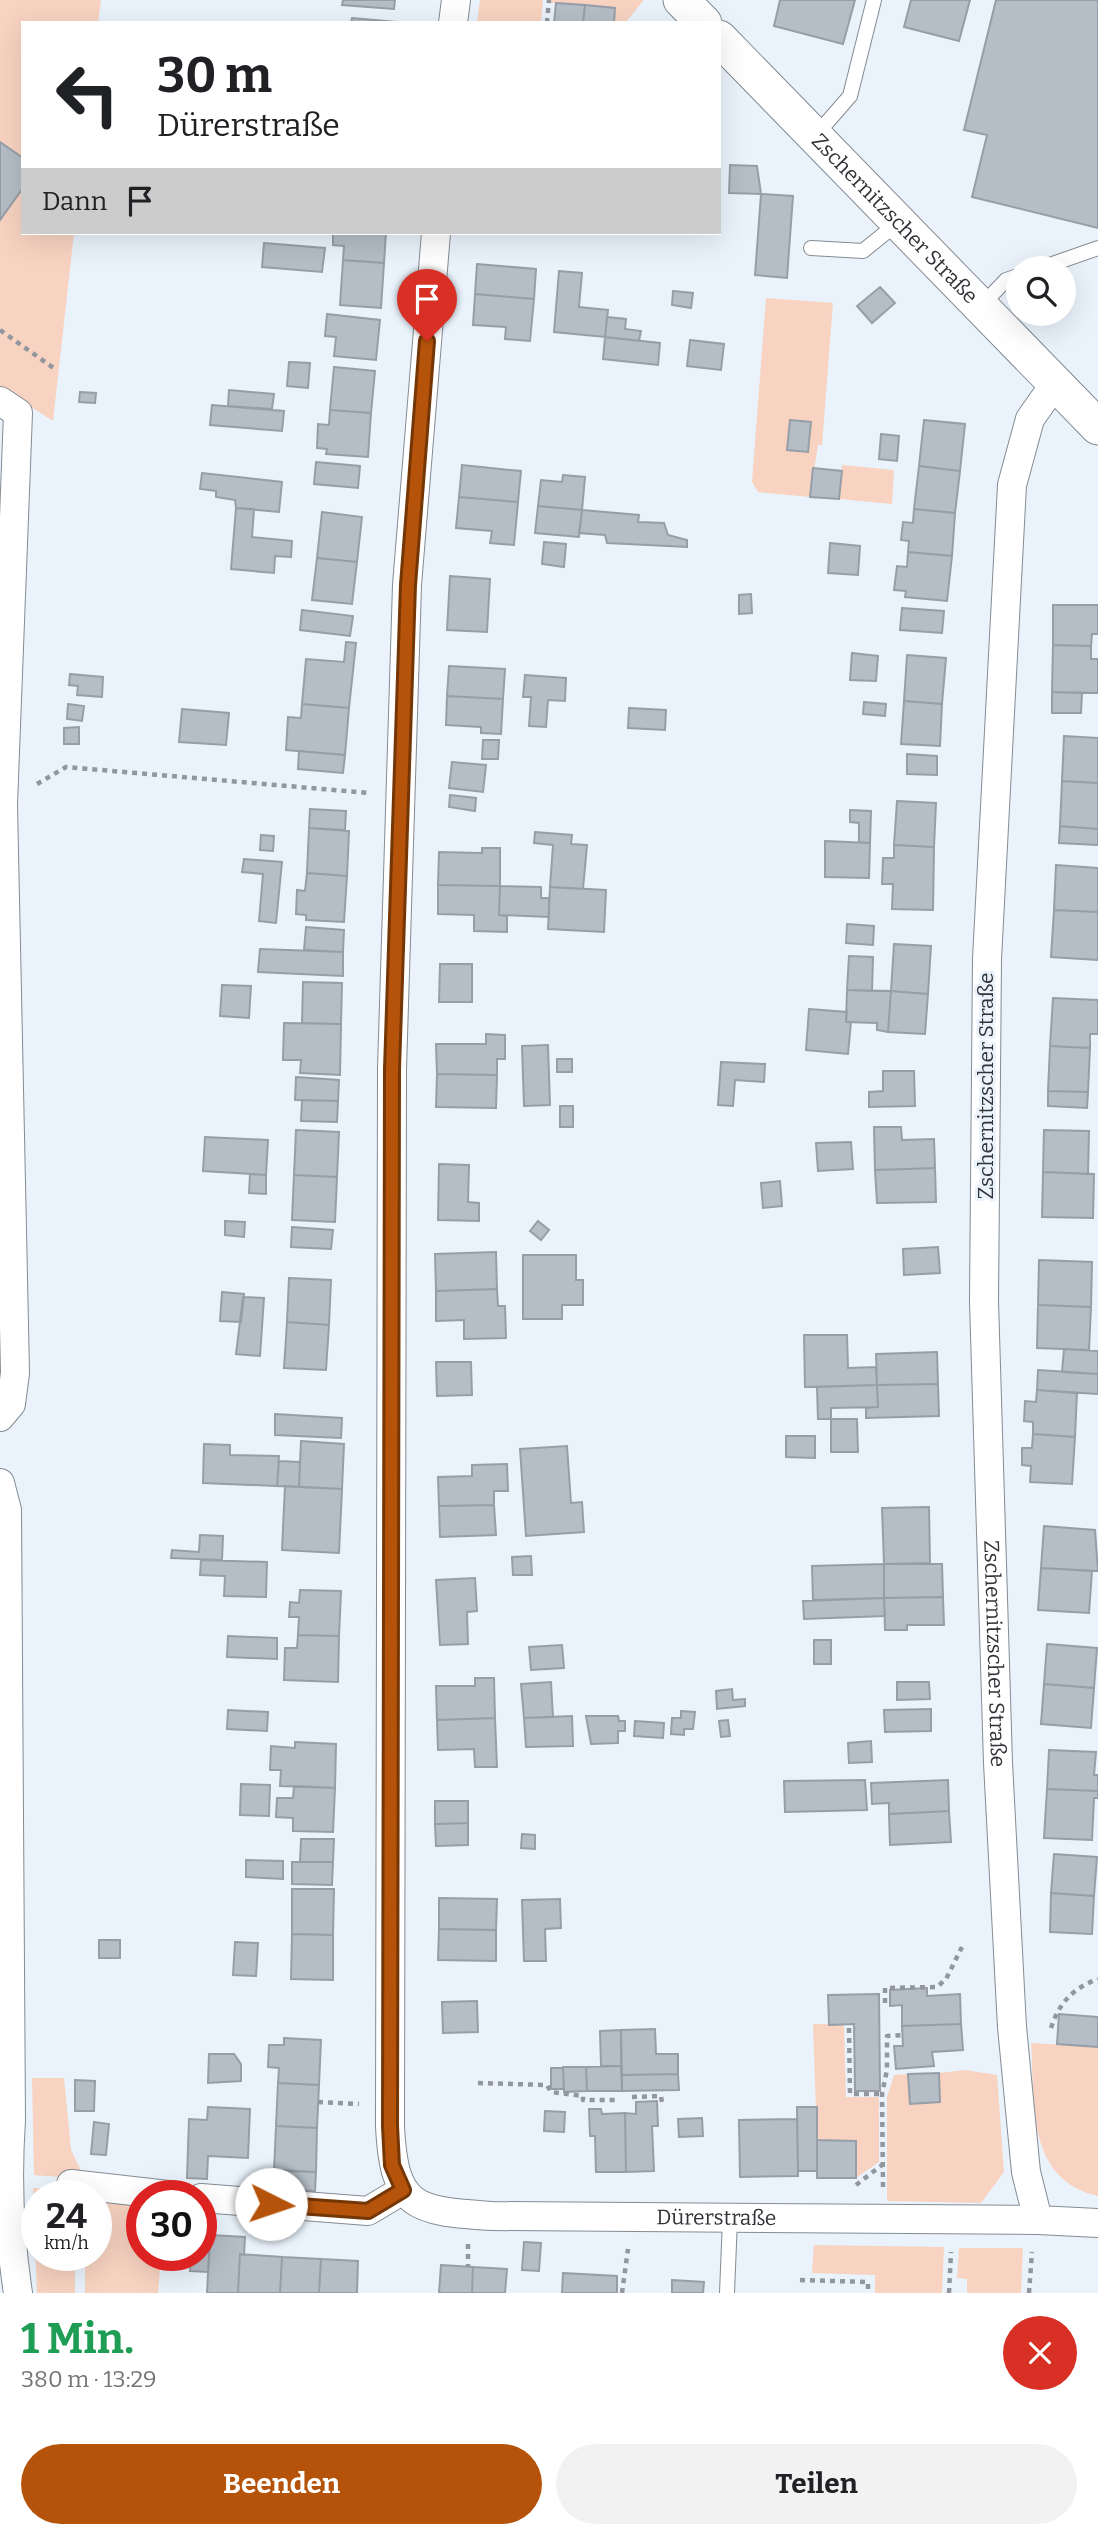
<!DOCTYPE html>
<html lang="de">
<head>
<meta charset="utf-8">
<style>
  body { margin:0; font-family:Bitter,serif; background:#f2f2f2; color:#202124; height:100vh; display:flex; flex-direction:column; font-size:26px; white-space:nowrap }
  * { box-sizing:border-box; margin:0 }
  p { font-size:23px; color:#757577 }
  .icon { flex:none; width:38px; height:38px; fill:none; stroke:currentColor; stroke-width:2; stroke-linecap:round; stroke-linejoin:round }
  .map { position:relative; height:2293px; overflow:hidden }
  .sheet { display:flex; flex-direction:column; background:#fff; flex:1 }
  .sheet>* { flex:none }
  .hud { position:absolute; left:21px; top:21px; width:700px; height:214px; border-radius:0px; box-shadow:0 7px 28px #0002; background:#fff; color:#202124; overflow:hidden }
  .controls { position:absolute; left:1006px; top:256px; display:grid; gap:14px }
  .controls a { display:grid; place-items:center; width:70px; height:70px; border-radius:50%; background:#fff; box-shadow:0 7px 28px #0002; font-size:35px }
  .speed { position:absolute; left:21px; top:2180px; display:flex; gap:14px; font-size:35px; font-weight:700; text-align:center }
  .speed>* { display:grid; place-content:center; width:91px; height:91px; border-radius:50%; background:#fff; box-shadow:0 7px 28px #0002; line-height:1 }
  .speed small { font-size:18px; font-weight:400 }
  .speed .limit { border:10px solid #d22; background:#fff; color:#111 }
  .pin { position:absolute; display:grid; place-items:center; width:60px; height:60px; color:#fff; margin:-72px -30px; border-radius:50% 50% 50% 0; rotate:-45deg; box-shadow:0 0 7px #0007 }
  .pin .icon { rotate:45deg }
  .me { position:absolute; width:77px; margin:-38px; rotate:94deg; stroke-linejoin:round; filter:drop-shadow(0 0 5px #0008) }
  .turn { display:flex; align-items:center; gap:24px; height:147px; padding:0 21px; font-size:32px }
  .turn .icon { width:91px; height:91px; stroke-width:2.5 }
  .turn b { display:block; font-size:49px; line-height:60px }
  .then { display:flex; align-items:center; height:66px; padding:0 21px; background:#0003; gap:14px; font-size:26px }
  .round { display:grid; place-items:center; flex:none; width:74px; height:74px; border-radius:37px; background:#f2f2f2 }
  .overview { display:flex; align-items:center; justify-content:space-between; height:119px; padding:0 21px }
  h1 { font-size:42px; font-weight:700; line-height:52px; color:#1e9e55 }
  .action { display:flex; gap:14px; margin-top:auto; padding:14px 21px }
  .action a { flex:1; height:80px; border-radius:42px; background:#b45309; color:#fff; font-size:28px; font-weight:700; line-height:80px; text-align:center }
  .action a+a { background:#f2f2f2; color:#202124 }
  .map>svg:first-child { display:block }
  .green { fill:#f8d3c1 }
  .building { fill:#b5bdc6; stroke:#969ea7; stroke-width:2 }
  .lines { fill:none; stroke-linecap:round; stroke-linejoin:round }
  .service-casing { stroke:#838b93; stroke-width:16 }
  .minor-casing { stroke:#838b93; stroke-width:30 }
  .tertiary-casing { stroke:#838b93; stroke-width:37 }
  .path { stroke:#91979d; stroke-width:4.5; stroke-dasharray:5 5; stroke-linecap:butt }
  .service { stroke:#fff; stroke-width:14 }
  .minor { stroke:#fff; stroke-width:28 }
  .tertiary { stroke:#fff; stroke-width:35 }
  .route-casing { stroke:#753606; stroke-width:18 }
  .route { stroke:#b45309; stroke-width:12 }
  .labels { text-anchor:middle; dominant-baseline:central; stroke-width:6; stroke-linejoin:round; paint-order:stroke }
  .street-label { font-size:21px; fill:#303337; stroke:#eaf3fc }
</style>
</head>
<body>
<div class="map">
<svg width="1098" height="2293" viewBox="0 0 1098 2293">
  <rect width="100%" height="100%" fill="#eaf3fc"/>
  <path class="green" d="M0 0H101L98 23H23V233H74L53 421 0 387Z
    M480 0H543L541 23H477Z
    M551 0H644L625 23H614L615 8 551 3Z
    M766 298 833 303 822 445H818L810 497 758 492 752 482Z
    M842 465 894 470 892 504 839 499Z
    M813 2024H844L846 2097H879V2162L856 2178V2141L817 2140Z
    M1031 2043 1098 2047V2196C1025 2179 1035 2102 1031 2043Z
    M965 2070 997 2075 1004 2172 981 2203 887 2201V2097L894 2075 908 2074 910 2104 940 2102 939 2073Z
    M32 2078H64L71 2150 85 2179 34 2175Z
    M33 2188 70 2190 74 2196H37V2256H75V2293H37Z
    M96 2198 142 2202V2256H161L158 2293H85V2256H96Z
    M814 2245 944 2247 942 2293H875V2275L812 2273Z
    M959 2248H1023L1021 2293H967V2279L957 2278Z"/>
  <path class="building" d="M343 0H395L394 9 342 5Z
    M780 0H855L843 44 774 26Z
    M911 0H970L959 41 904 27Z
    M996 0H1098V228L972 197 987 135 964 130Z
    M556 3 585 5 583 23H554Z
    M585 5 615 8 614 23H583Z
    M352 18 396 22V23H351Z
    M0 142 23 158V188L0 220Z
    M730 165 757 166 761 194 729 193Z
    M761 194 793 196 787 278 755 275Z
    M333 233H386L384 263 343 260 344 246 333 245Z
    M264 243 325 248 322 272 262 267Z
    M343 260 384 263 381 308 340 305Z
    M477 264 536 269 534 299 475 294Z
    M559 271 582 273 579 307 608 310 605 337 554 332Z
    M880 287 895 303 872 323 857 306Z
    M673 291 693 293 691 308 672 305Z
    M475 294 534 299 530 341 505 339 506 327 473 325Z
    M327 314 380 320 376 360 334 356 336 337 325 336Z
    M607 317 626 319 625 329 641 331 639 341 605 337Z
    M605 337 660 343 658 365 603 359Z
    M690 340 724 344 721 370 687 366Z
    M289 362 310 363 308 388 287 386Z
    M334 367 375 371 371 413 330 410Z
    M229 390 274 394 272 409 228 406Z
    M80 392 96 393 95 403 79 402Z
    M212 405 284 411 282 431 210 425Z
    M330 410 371 413 368 457 326 454 327 449 317 448 318 424 329 425Z
    M790 420 811 422 808 452 787 450Z
    M924 420 965 424 960 471 919 466Z
    M881 434 899 436 897 461 879 459Z
    M316 462 360 466 358 488 314 484Z
    M462 465 521 471 518 502 459 497Z
    M919 466 960 471 955 513 914 509Z
    M813 468 842 471 839 499 810 497Z
    M202 473 282 482 279 512 236 508 235 500 216 497V491L200 489Z
    M563 475 585 477 582 510 538 506 541 480 562 482Z
    M459 497 518 502 514 545 490 543 492 531 456 528Z
    M538 506 582 510 579 537 535 533Z
    M236 508 254 509 252 537 292 541 291 557 275 556 274 573 231 569Z
    M914 509 955 513 952 556 908 552 909 541 901 540 903 522 913 523Z
    M582 510 639 515 638 522 664 523 668 535 687 540V547L607 543 605 535 579 533Z
    M322 512 362 517 357 562 317 558Z
    M544 542 566 544 564 567 542 564Z
    M830 543 860 546 858 575 828 573Z
    M908 552 952 556 947 601 905 597 906 591 894 590 897 566 907 567Z
    M317 558 357 562 352 604 312 600Z
    M450 576 490 579 487 632 447 630Z
    M751 594 752 613 739 614V595Z
    M1053 605H1098V634H1092L1091 646 1053 645Z
    M902 608 944 611 942 633 900 630Z
    M302 610 353 616 350 636 300 630Z
    M346 642 356 643 349 708 302 704 306 659 344 662Z
    M1053 645 1091 646V659H1098V693L1052 692Z
    M852 653 878 656 876 681 850 680Z
    M907 655 946 658 942 704 904 701Z
    M449 666 505 669 503 699 447 696Z
    M70 674 103 677 102 697 77 695 78 686 69 685Z
    M525 675 566 678 565 701 548 700 546 727 529 726 531 697H523Z
    M1052 692 1082 693 1081 713H1052Z
    M447 696 503 699 501 734 481 733V727L446 725Z
    M904 701 942 704 940 746 901 744Z
    M864 702 886 704 885 716 863 714Z
    M68 704 84 706 82 721 67 719Z
    M302 704 349 708 345 755 286 750 288 717 301 718Z
    M629 708 666 710 665 730 628 728Z
    M182 709 229 713 226 745 179 742Z
    M79 727V744H64V728Z
    M1064 736 1098 738V783L1062 781Z
    M483 740H499L498 759H482Z
    M299 751 345 755 343 773 298 769Z
    M907 754 937 756V775L907 774Z
    M452 762 486 765 483 792 449 788Z
    M1062 781 1098 783V829L1060 826Z
    M450 795 476 798 475 811 449 807Z
    M897 801 936 803 934 847 894 845Z
    M310 809 346 811 345 830 309 828Z
    M850 810 871 811 870 843 859 842V823L850 822Z
    M1060 826 1098 829V845L1059 843Z
    M309 828 349 831 347 876 307 873Z
    M535 832 572 835 571 844 587 845 583 889 550 887 553 845 534 843Z
    M261 835 274 836 273 851 260 850Z
    M825 841 870 843 869 878 825 877Z
    M894 845 934 847 933 910 892 909 893 884H882L883 858H894Z
    M482 848H500V886L438 885 439 852 482 853Z
    M244 859 282 862 276 923 259 921 263 874 242 872Z
    M1056 865 1098 868V912L1054 910Z
    M307 873 347 876 344 922 306 920V915L296 914 297 890 305 891Z
    M438 885 500 886 499 915 507 916V932L474 931V915L438 914Z
    M500 886 541 887V898H549V917L499 915Z
    M550 887 606 890 604 932 548 929Z
    M1054 910 1098 912V960L1051 957Z
    M847 924 874 926 873 945 846 943Z
    M306 927 344 930 343 952 304 950Z
    M894 944 931 946 928 994 891 991Z
    M260 949 343 952V976L258 972Z
    M849 956 873 957 872 991 847 990Z
    M440 964H472V1002H439Z
    M303 982 342 983 341 1024 302 1023Z
    M222 985 251 986 249 1018 220 1016Z
    M847 990 891 991 888 1032 877 1030V1023L846 1022Z
    M891 991 928 994 925 1034 888 1032Z
    M1053 998 1098 1000V1034H1090V1048L1050 1046Z
    M809 1009 847 1012 846 1022H851L848 1054 806 1050Z
    M284 1023 341 1024 340 1075 300 1073 301 1060H283Z
    M486 1034 505 1035V1059H497V1075L437 1074 436 1044H486Z
    M548 1045 550 1105 524 1106 522 1046Z
    M1050 1046 1090 1048 1088 1092 1048 1091Z
    M557 1059H572V1072H557Z
    M721 1062 765 1064 764 1082 735 1080 733 1106 718 1105Z
    M883 1071H914L915 1106 869 1107V1092L883 1091Z
    M437 1074 497 1075 496 1108 436 1107Z
    M296 1077 339 1080 338 1101 295 1100Z
    M1048 1091 1088 1092 1087 1108 1048 1106Z
    M302 1100 338 1101 337 1122 301 1121Z
    M560 1106H573V1127H560Z
    M874 1127H901L902 1140 934 1139 935 1168 875 1170Z
    M296 1130 339 1132 337 1177 294 1175Z
    M1044 1130 1089 1131 1088 1174 1043 1172Z
    M205 1137 268 1140 266 1175 203 1171Z
    M851 1142 853 1169 818 1171 816 1143Z
    M439 1164 469 1165 468 1202 479 1203V1221L438 1220Z
    M935 1168 936 1202 877 1203 875 1170Z
    M1043 1172 1094 1174 1093 1218 1042 1217Z
    M250 1174 266 1175V1194L249 1193Z
    M294 1175 337 1177 335 1222 292 1220Z
    M780 1181 782 1206 763 1208 761 1183Z
    M225 1221 245 1222 244 1237 225 1235Z
    M538 1221 549 1230 541 1240 530 1231Z
    M292 1227 333 1230 331 1249 291 1247Z
    M938 1247 940 1273 904 1275 903 1249Z
    M496 1252 497 1289 436 1291 435 1254Z
    M523 1255H576V1280H583V1305H562V1319H523Z
    M1039 1260 1092 1262 1091 1307 1038 1305Z
    M289 1278 331 1280 329 1325 287 1322Z
    M497 1289 498 1306H505L506 1338 464 1339V1320L436 1321V1291Z
    M222 1292 244 1294 241 1322 220 1321Z
    M243 1297 264 1298 260 1356 236 1354Z
    M1038 1305 1091 1307 1089 1350 1037 1348Z
    M287 1322 329 1325 326 1370 284 1368Z
    M804 1335H847L848 1368 876 1367 877 1385 805 1387Z
    M1064 1349 1098 1351V1374L1062 1372Z
    M937 1352 938 1384 877 1385 876 1354Z
    M436 1362H471L472 1395 437 1396Z
    M1038 1370 1098 1374V1394L1037 1390Z
    M938 1384 939 1416 866 1418V1408L878 1407 877 1385Z
    M877 1385 878 1407 831 1408V1419H818L817 1387Z
    M1037 1390 1077 1393 1075 1437 1033 1434V1422L1024 1421 1025 1401 1036 1402Z
    M275 1414 342 1418 341 1438 275 1435Z
    M831 1419H857L858 1452H831Z
    M1033 1434 1075 1437 1072 1484 1030 1482 1031 1466 1022 1465V1448H1032Z
    M786 1436H815V1458L786 1457Z
    M301 1441 344 1444 342 1489 299 1487Z
    M204 1444 230 1445V1455L279 1456 277 1486 203 1483Z
    M567 1446 571 1503 582 1502 584 1532 526 1536 520 1449Z
    M279 1461 300 1462 299 1487 277 1486Z
    M507 1464 508 1491H494V1505L439 1506 438 1477 472 1476V1465Z
    M285 1486 342 1489 339 1553 282 1550Z
    M494 1505 496 1535 440 1537 439 1506Z
    M929 1507 930 1563 884 1564 882 1508Z
    M1044 1526 1095 1530 1098 1571 1041 1568Z
    M200 1535 223 1536 222 1560 171 1558 172 1550 199 1552Z
    M531 1556 532 1575H513L512 1557Z
    M201 1560 267 1562 266 1597 224 1596 225 1576 200 1575Z
    M884 1564V1598L813 1600 812 1566Z
    M884 1564H942L943 1597 884 1598Z
    M1041 1568 1092 1571 1089 1613 1038 1610Z
    M475 1578 477 1611 467 1612 468 1644 440 1645 436 1580Z
    M300 1590 341 1591 339 1636 298 1635 299 1617H289L290 1602 299 1603Z
    M943 1597 944 1625H907V1630H885L884 1598Z
    M884 1598 885 1616 804 1619 803 1601Z
    M298 1635 339 1636 338 1682 284 1680 285 1648H297Z
    M228 1636 277 1638V1659L227 1657Z
    M814 1640H831V1664H814Z
    M1047 1644 1097 1648 1094 1688 1044 1684Z
    M562 1645 564 1668 531 1670 529 1647Z
    M475 1678H494L495 1718 437 1720 436 1686H475Z
    M551 1682 553 1717 524 1718 521 1684Z
    M897 1682H929L930 1699 897 1700Z
    M1044 1684 1094 1688 1091 1728 1041 1724Z
    M732 1689 733 1700 745 1699V1706L717 1709 716 1691Z
    M931 1709V1731L885 1732 884 1710Z
    M228 1710 268 1712 267 1731 227 1729Z
    M681 1711 695 1712 693 1729H684V1735L671 1734 672 1718H681Z
    M572 1716 573 1746 526 1747 524 1718Z
    M586 1716H618L619 1721H625V1731H618V1743L591 1744Z
    M495 1718 497 1767H475L474 1749 438 1750 437 1720Z
    M728 1720 730 1736 721 1737 719 1721Z
    M635 1721 664 1723 663 1738 634 1736Z
    M871 1741 872 1762 849 1763 848 1743Z
    M295 1742 336 1744 335 1788 280 1786 281 1770H270L271 1746 295 1748Z
    M1049 1750 1096 1752 1094 1775H1098V1791L1047 1789Z
    M865 1780 867 1810 785 1812 784 1781Z
    M948 1780 949 1811 889 1814V1803L872 1804 871 1783Z
    M241 1784 270 1785 269 1816 240 1815Z
    M294 1786 335 1788 333 1832 293 1831V1818L276 1817 277 1798H293Z
    M1047 1789 1098 1791V1798H1094L1092 1840 1044 1838Z
    M435 1801H468V1823L435 1824Z
    M949 1811 951 1842 890 1845 889 1814Z
    M468 1823V1845L436 1846 435 1824Z
    M522 1834 535 1835V1849L521 1848Z
    M301 1839H334L333 1862H300Z
    M1054 1854 1097 1857 1094 1896 1051 1893Z
    M246 1860 283 1861V1879L246 1877Z
    M292 1862H333L332 1885 292 1884Z
    M292 1889H334L333 1935 292 1934Z
    M1051 1893 1094 1896 1092 1934 1050 1932Z
    M439 1898 497 1899 496 1930 439 1929Z
    M560 1899 561 1928 545 1929 546 1961H524L522 1900Z
    M439 1929 496 1930V1961L438 1960Z
    M292 1934 333 1935V1980L291 1979Z
    M99 1940H120V1958H99Z
    M235 1942 258 1943 256 1976 233 1975Z
    M927 1988V1996L960 1994 961 2024 902 2026V2005L890 2006V1990Z
    M879 1994 880 2091H855L854 2024 829 2025 828 1995Z
    M477 2001 478 2032 443 2033 442 2002Z
    M1059 2014 1098 2017V2047L1057 2044Z
    M961 2024 963 2050 932 2052 934 2066 896 2069 894 2046H903L902 2026Z
    M655 2029 656 2054H678V2074L622 2075 621 2030Z
    M621 2030V2066H601L600 2031Z
    M284 2038 321 2040 319 2085 278 2083 279 2068 268 2067 269 2045H284Z
    M209 2054H234L241 2064V2081L208 2083Z
    M621 2066 622 2091H587L586 2067Z
    M563 2067H586L587 2091 564 2092Z
    M551 2068H563L564 2089H551Z
    M939 2073 940 2102 910 2104 908 2074Z
    M678 2074 679 2090 622 2091V2075Z
    M75 2080 95 2081 94 2111H75Z
    M278 2083 319 2085 317 2128 276 2126Z
    M657 2101 658 2126H652L654 2171 626 2172 625 2113 636 2114V2102Z
    M208 2107 250 2109 248 2158 208 2156 207 2179 187 2178 189 2119 207 2120Z
    M797 2107H817V2171H798Z
    M589 2109H601L602 2114 625 2113 626 2172H596L595 2136H590Z
    M545 2111 565 2112 564 2132 544 2131Z
    M702 2118 703 2136 679 2137 678 2119Z
    M797 2119 798 2176 740 2177 739 2120Z
    M94 2122 109 2124 106 2155 91 2154Z
    M276 2126 317 2128 316 2172 274 2171Z
    M817 2140 856 2141V2178H817Z
    M279 2170 316 2172 315 2191 278 2189Z
    M210 2235 245 2237 244 2255 240 2254 238 2293H207Z
    M524 2242 541 2243 539 2271 522 2270Z
    M201 2246H210L208 2272 190 2271 191 2256H201Z
    M240 2254 282 2257 280 2293H238Z
    M282 2257 321 2259 319 2293H280Z
    M321 2259 358 2261 357 2293H319Z
    M441 2265 473 2267 472 2293H439Z
    M473 2267 507 2269 505 2293H472Z
    M563 2273 617 2276V2293H562Z
    M672 2280 704 2282 703 2293H672Z"/>
  <g class="lines">
    <g class="service-casing">
      <path id="service" d="M816 135 850 96 874 0
        M811 248 863 251 899 222
        M1041 268 1098 248
        M982 305 1006 280 1018 276
        M727 2293 730 2219"/>
    </g>
    <g class="minor-casing">
      <g id="minor">
        <path d="M453 23 456 0"/>
        <path id="s1" d="M436 233 407 585 392 1069 390 2126C394 2208 414 2211 492 2216L1038 2220"/>
        <path id="s2" d="M1056 382 1030 419 1012 485 987 959 984 1301 998 1763 1012 2027 1026 2172 1038 2220 1098 2223"/>
        <path d="M0 401 18 413 3 804 15 1373 11 1404 0 1417"/>
        <path d="M0 1483 7 1510 11 2120C7 2179 9 2235 18 2293"/>
        <path d="M71 2184 177 2196"/>
        <path d="M201 2198 368 2211 403 2190"/>
      </g>
    </g>
    <g class="tertiary-casing">
      <g id="tertiary">
        <path d="M681 0 704 23"/>
        <path id="s3" d="M719 38 1098 427"/>
      </g>
    </g>
    <path class="path" d="M547 23 549 0
      M0 330 55 369
      M37 784 66 767 369 793
      M885 2003V1988L937 1987 946 1979 962 1947
      M849 2028 850 2094H882
      M1051 2028C1059 2003 1073 1988 1098 1979
      M478 2083 547 2085 551 2092 583 2096V2100H618
      M632 2097 661 2096 662 2103
      M318 2102 359 2104
      M856 2185 882 2165
      M883 2187 882 2094 887 2070V2036L903 2035
      M468 2244V2266
      M800 2280 868 2282V2293
      M622 2293 628 2249
      M949 2293 951 2252
      M1029 2293 1032 2252"/>
    <use href="#service" class="service"/>
    <use href="#minor" class="minor"/>
    <use href="#tertiary" class="tertiary"/>
  </g>
  <g class="lines">
    <g class="route-casing">
      <path id="route" d="M271 2204 368 2211 403 2190 392 2165 390 2126 392 1069 408 585 427 341"/>
    </g>
    <use href="#route" class="route"/>
  </g>
  <g class="labels">
    <g class="street-label">
      <text stroke="none"><textPath href="#s3" startOffset="252">Zschernitzscher Straße</textPath></text>
      <text transform="translate(986 1086) rotate(-90)">Zschernitzscher Straße</text>
      <text stroke="none"><textPath href="#s2" startOffset="1283">Zschernitzscher Straße</textPath></text>
      <text stroke="none"><textPath href="#s1" startOffset="2280">Dürerstraße</textPath></text>
    </g>
  </g>
</svg>
<div class="controls">
<a><svg class="icon" aria-label="search" viewBox="0 0 24 24"><circle cx="10" cy="10" r="6"/><path d="M15 15l6 6"/></svg></a>
</div>
<div class="speed"><div>24<small>km/h</small></div><div class="limit">30</div></div>
<div class="pin" style="left:427px;top:341px;background:#d93025"><svg class="icon" aria-label="arrive" viewBox="0 0 24 24"><path d="M6 21V4h12l-3 4 3 4H6"/></svg></div>
<svg class="me" style="left:271px;top:2204px" viewBox="-20 -20 40 40"><circle r="19" fill="#fff"/><path d="M0-13L10 11 0 6-10 11z" fill="#b45309"/></svg>
<div class="hud">
<div class="turn"><svg class="icon" aria-label="left" viewBox="0 0 24 24"><path d="M17 20v-9H6M10 6l-5 5 5 5"/></svg><div><b>30 m</b>Dürerstraße</div></div>
<div class="then">Dann<svg class="icon" aria-label="arrive" viewBox="0 0 24 24"><path d="M6 21V4h12l-3 4 3 4H6"/></svg></div>
</div>
</div>
<section class="sheet">
<div class="overview"><div><h1>1 Min.</h1><p>380 m · 13:29</p></div><a class="round" style="background:#d93025;color:#fff"><svg class="icon" aria-label="close" viewBox="0 0 24 24"><path d="M6 6l12 12M18 6L6 18"/></svg></a></div>
<div class="action"><a>Beenden</a><a>Teilen</a></div>
</section>
</body>
</html>
